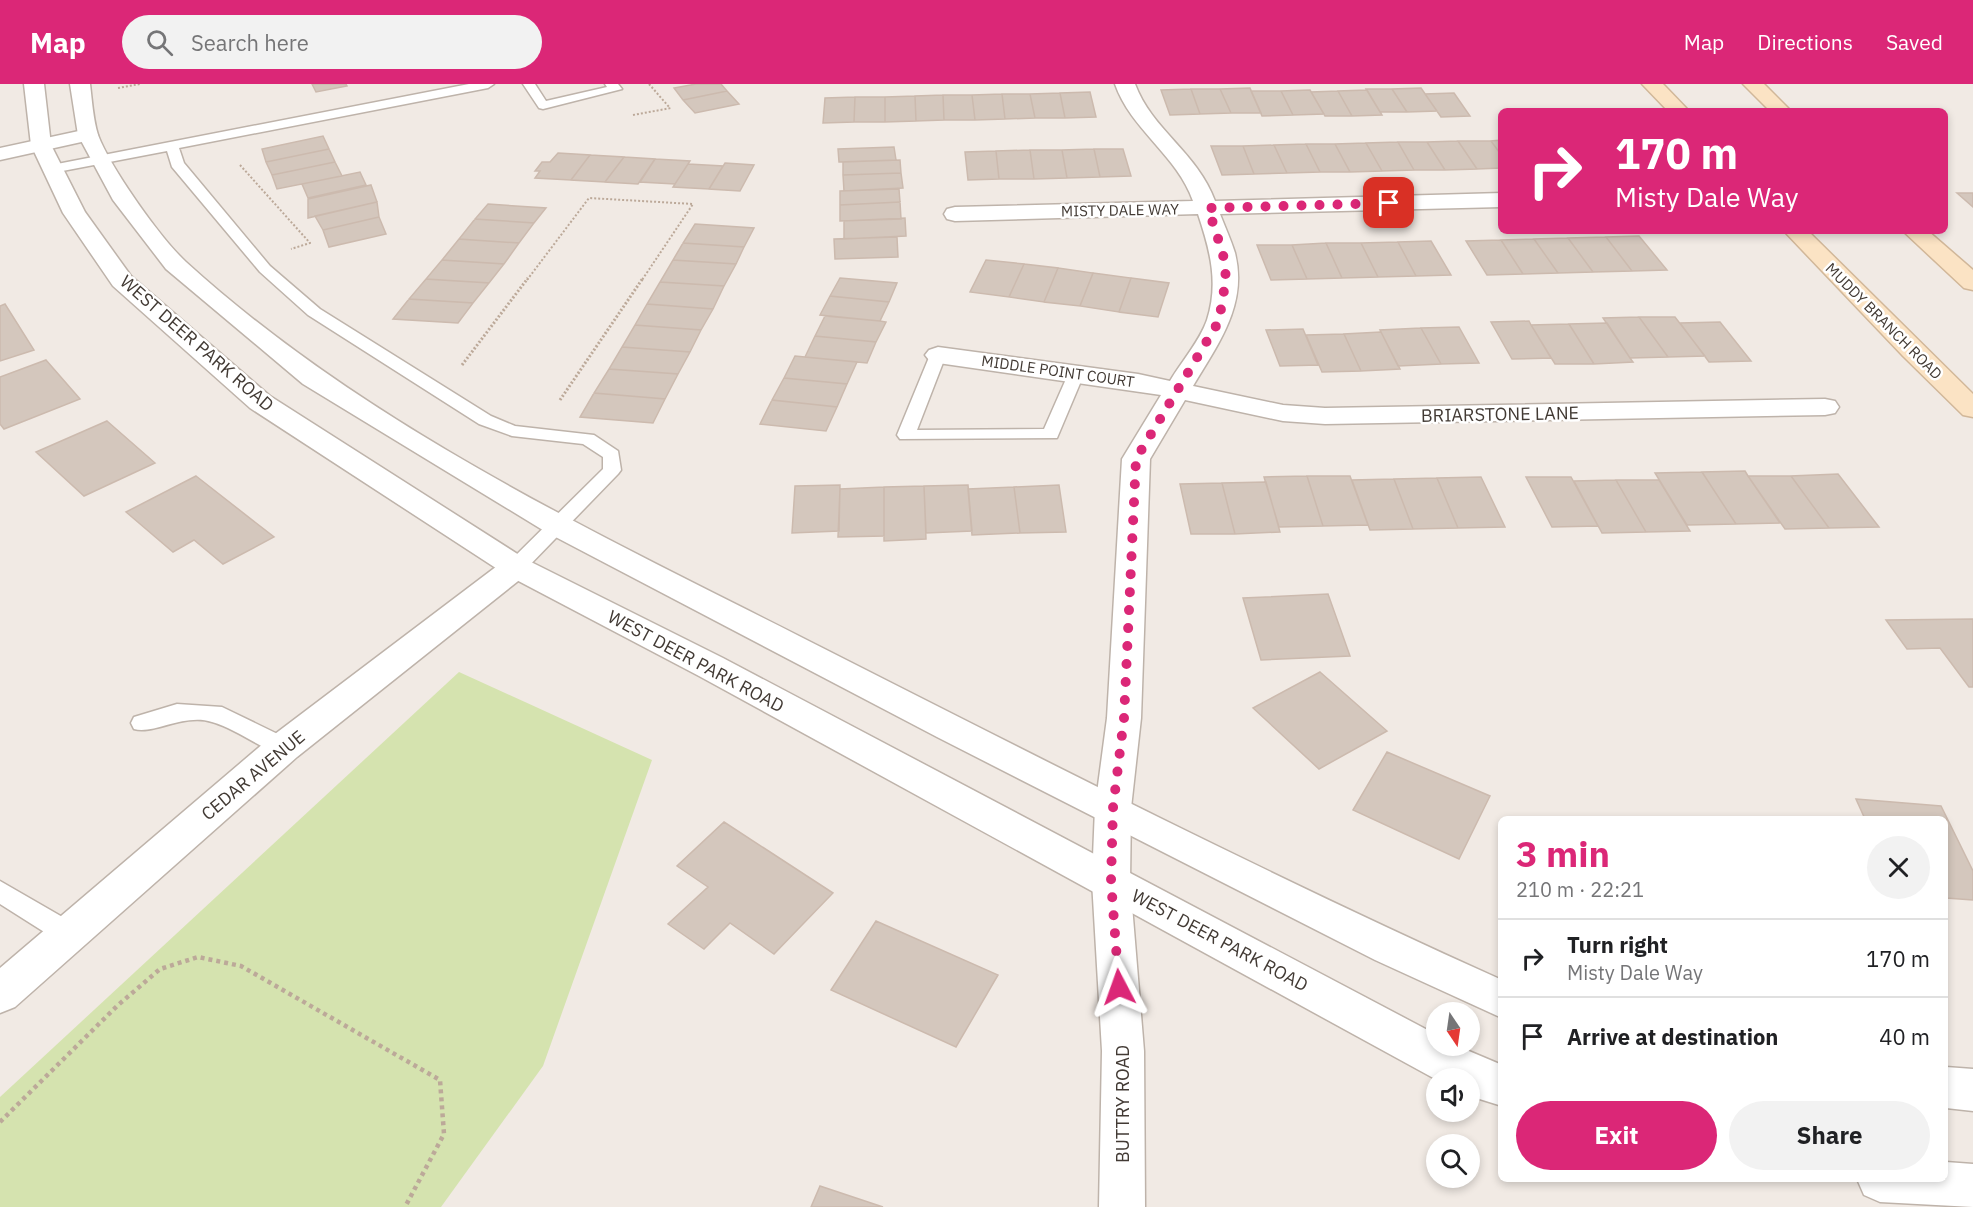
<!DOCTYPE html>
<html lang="en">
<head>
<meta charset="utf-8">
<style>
  body { margin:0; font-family:"IBM Plex Sans",sans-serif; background:#f2f2f2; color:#202124; height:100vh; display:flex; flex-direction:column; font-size:22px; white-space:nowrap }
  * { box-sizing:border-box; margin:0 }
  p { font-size:20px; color:#757577 }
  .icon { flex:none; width:33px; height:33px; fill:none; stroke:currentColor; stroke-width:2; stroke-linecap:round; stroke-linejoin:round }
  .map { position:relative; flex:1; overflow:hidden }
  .drawer { position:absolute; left:1498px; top:732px; width:450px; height:366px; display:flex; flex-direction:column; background:#fff; border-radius:9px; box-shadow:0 3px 9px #0003 }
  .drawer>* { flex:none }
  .guide { position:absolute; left:1498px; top:24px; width:450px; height:126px; border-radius:9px; box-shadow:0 3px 9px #0003; background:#db2777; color:#fff; overflow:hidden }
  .needle { width:39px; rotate:167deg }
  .fabs { position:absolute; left:1426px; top:918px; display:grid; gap:12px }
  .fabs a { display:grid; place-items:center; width:54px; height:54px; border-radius:50%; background:#fff; box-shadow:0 3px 9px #0003; font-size:30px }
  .pin { position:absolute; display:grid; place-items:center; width:51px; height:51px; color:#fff; margin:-26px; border-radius:12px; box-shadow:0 3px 9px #0006 }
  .me { position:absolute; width:66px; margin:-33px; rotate:356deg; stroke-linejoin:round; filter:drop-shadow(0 0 4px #0008) }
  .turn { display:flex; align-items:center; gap:21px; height:126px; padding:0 18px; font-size:27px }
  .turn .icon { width:78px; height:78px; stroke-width:2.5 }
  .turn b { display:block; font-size:42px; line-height:51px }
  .round { display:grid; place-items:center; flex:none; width:63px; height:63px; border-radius:32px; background:#f2f2f2 }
  .headline { display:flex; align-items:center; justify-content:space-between; height:102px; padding:0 18px }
  h1 { font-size:36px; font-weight:700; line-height:45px; color:#db2777 }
  .action { display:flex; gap:12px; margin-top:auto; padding:12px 18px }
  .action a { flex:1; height:69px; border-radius:36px; background:#db2777; color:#fff; font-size:24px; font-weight:700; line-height:69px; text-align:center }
  .action a+a { background:#f2f2f2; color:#202124 }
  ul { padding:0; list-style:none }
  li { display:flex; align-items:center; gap:18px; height:78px; padding:0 18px; border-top:2px solid #e0e0e0 }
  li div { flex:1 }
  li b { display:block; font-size:22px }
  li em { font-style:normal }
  header { display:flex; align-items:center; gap:36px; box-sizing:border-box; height:84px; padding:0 30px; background:#db2777; color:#fff }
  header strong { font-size:28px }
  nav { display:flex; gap:33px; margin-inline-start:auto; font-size:21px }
  .search { width:420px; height:54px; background:#f2f2f2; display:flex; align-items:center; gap:15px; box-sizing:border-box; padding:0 21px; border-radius:33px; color:#757577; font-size:22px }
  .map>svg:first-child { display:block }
  .green { fill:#d5e3af }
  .building { fill:#d4c7bd; stroke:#ccbaae; stroke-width:1.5 }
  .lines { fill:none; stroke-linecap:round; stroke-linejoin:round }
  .service-casing { stroke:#beb3aa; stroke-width:3 }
  .minor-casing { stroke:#beb3aa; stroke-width:3 }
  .tertiary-casing { stroke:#beb3aa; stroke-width:3 }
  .secondary-casing { stroke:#d1b799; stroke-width:3 }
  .path-far2 { stroke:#bca999; stroke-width:2; stroke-dasharray:2 2; stroke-linecap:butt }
  .path-far1 { stroke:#bca999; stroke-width:3; stroke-dasharray:2 2; stroke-linecap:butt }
  .path { stroke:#bca999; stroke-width:4.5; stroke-dasharray:4 4; stroke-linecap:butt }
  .service { fill:#fff; fill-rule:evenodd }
  .minor { fill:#fff; fill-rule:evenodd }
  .tertiary { fill:#fff; fill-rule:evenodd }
  .secondary { fill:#fbe3c4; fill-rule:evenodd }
  .route { stroke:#db2777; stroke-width:10; stroke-dasharray:0 18 }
  .labels { text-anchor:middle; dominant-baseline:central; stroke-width:5; stroke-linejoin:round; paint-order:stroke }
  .far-street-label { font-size:15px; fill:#423a34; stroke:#fff }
  .street-label { font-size:18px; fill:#423a34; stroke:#fff }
</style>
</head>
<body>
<header>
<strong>Map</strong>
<div class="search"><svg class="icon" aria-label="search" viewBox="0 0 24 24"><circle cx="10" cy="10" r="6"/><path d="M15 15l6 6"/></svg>Search here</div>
<nav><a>Map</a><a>Directions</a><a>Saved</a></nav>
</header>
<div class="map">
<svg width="1973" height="1123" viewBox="0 0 1973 1123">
  <rect width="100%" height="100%" fill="#f1eae4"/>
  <path class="green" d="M459 588 652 676 543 982 441 1123H0V1013Z"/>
  <path class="building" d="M312 0H346L347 2 316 8Z
    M696 0H721L727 7 683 16 674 4Z
    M1250 4 1261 29H1231L1220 5Z
    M1421 4 1437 27 1407 28 1392 5Z
    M1191 5 1200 30 1170 31 1161 6Z
    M1191 5H1220L1231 29 1200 30Z
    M1366 5H1392L1407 28H1380Z
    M1310 6 1324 30 1293 31 1281 7Z
    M1367 6 1382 31 1352 32 1338 7Z
    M727 7 739 20 695 29 683 16Z
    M1251 7H1281L1293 31 1262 32Z
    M1338 7 1352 32H1325L1311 8Z
    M1090 8 1096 33 1065 34 1060 9Z
    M1060 9 1065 34H1035L1030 10Z
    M1454 9 1470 32 1441 33 1425 10Z
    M1002 10H1030L1035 34 1005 35Z
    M1002 10 1005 35 975 36 972 11Z
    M943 11H972L975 36H944Z
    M943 11 944 36 916 37 915 12Z
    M915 12 916 37 885 38V13Z
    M855 13H885V38H854Z
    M855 13 854 38 823 39 825 14Z
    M323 52 329 65 266 78 262 65Z
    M1502 56V72L1491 57Z
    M1458 57 1477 85 1445 86 1427 58Z
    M1458 57H1491L1502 72V84L1477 85Z
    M1398 58 1414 86 1382 87 1366 59Z
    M1398 58H1427L1445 86H1414Z
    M1366 59 1382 87 1350 88 1335 60Z
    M1306 60 1320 88 1287 89 1274 61Z
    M1306 60H1335L1350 88H1320Z
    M1274 61 1287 89 1254 90 1243 62Z
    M1211 62H1243L1254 90 1222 91Z
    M894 63 896 76 839 78 838 65Z
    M329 65 335 78 272 91 266 78Z
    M1094 65H1123L1131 92 1100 93Z
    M1094 65 1100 93 1067 94 1062 66Z
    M1030 66H1062L1067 94 1034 95Z
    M1030 66 1034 95H999L996 67Z
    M996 67 999 95 968 96 965 68Z
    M558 69 590 71 571 96 535 94 540 87H535L542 78H550Z
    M590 71 624 73 605 98 571 96Z
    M624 73 655 75 638 100 605 98Z
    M655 75 690 77 675 100 640 98Z
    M900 76 901 89 843 91V78Z
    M335 78 342 92 277 105 272 91Z
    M725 79 754 81 740 107 709 105Z
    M688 80 723 82 709 105 673 103Z
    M360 88 366 101 308 114 302 100Z
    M901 89 903 104 844 107 843 91Z
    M371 101 377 118 308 134V115Z
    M899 105 900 118 840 121V107Z
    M1957 109H1973V123Z
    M377 118 379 133 323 146 315 132Z
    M900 118 901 135 840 137V121Z
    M488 120 546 124 534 139 475 135Z
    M379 133 386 150 329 163 323 146Z
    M905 134 906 152 844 155V137Z
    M475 135 534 139 519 159 459 155Z
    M695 140 754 144 744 163 683 159Z
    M1639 152 1667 186 1632 187 1606 153Z
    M897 153 898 173 835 175 834 155Z
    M1606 153 1632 187 1593 188 1568 154Z
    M1568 154 1593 188 1558 189 1534 155Z
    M459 155 519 159 504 180 442 176Z
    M1534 155 1558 189 1523 190 1501 156Z
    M1501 156 1523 190 1487 191 1466 157Z
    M1431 157 1451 191 1416 192 1398 158Z
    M1398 158 1416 192 1378 193 1361 159Z
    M683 159 744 163 736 180 673 176Z
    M1326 159 1342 194 1307 195 1292 161Z
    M1326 159H1361L1378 193 1342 194Z
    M1257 161H1292L1307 195 1271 196Z
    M442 176 504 180 489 199 426 195Z
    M673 176 736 180 724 202 660 198Z
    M986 176 1024 180 1009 213 970 208Z
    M1024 180 1058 184 1044 218 1009 213Z
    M1058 184 1093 189 1080 222 1044 218Z
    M1093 189 1131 194 1119 228 1080 222Z
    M840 194 897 199 889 218 830 212Z
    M1131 194 1169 199 1158 233 1119 228Z
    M426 195 489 199 473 219 409 215Z
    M660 198 724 202 713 225 647 220Z
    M830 212 889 218 880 237 820 231Z
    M409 215 473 219 458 239 393 235Z
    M5 220 34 266 0 277V222Z
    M647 220 713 225 701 246 635 241Z
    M825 232 880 237 886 238 876 258 815 252Z
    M1639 233 1668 273 1630 274 1603 234Z
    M1639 233H1675L1705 272 1668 273Z
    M1529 237 1531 241 1551 274 1512 275 1491 238Z
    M1720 238 1751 277 1709 278 1680 239Z
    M1607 239 1630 274 1633 278 1594 280 1569 240Z
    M1569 240 1594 280H1555L1531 241Z
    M635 241 701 246 690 268 622 263Z
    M1459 243 1479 279 1441 280 1421 244Z
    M1421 244 1441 280 1398 282 1380 246Z
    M1303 245 1318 281 1280 282 1266 246Z
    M1381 248 1400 285 1361 287 1344 250Z
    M1344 250 1361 287 1322 288 1306 251Z
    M815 252 876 258 867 279 805 273Z
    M622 263 690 268 678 290 609 285Z
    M795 272 805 273 857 278 847 300 784 294Z
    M46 276 80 315 4 345 0 340V293Z
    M609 285 678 290 665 315 594 309Z
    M784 294 847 300 837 323 772 316Z
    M594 309 665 315 653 339 580 333Z
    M772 316 837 323 826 347 760 340Z
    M107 337 155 379 84 412 36 368Z
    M1745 387 1748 392 1780 439 1736 440 1702 388Z
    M1702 388 1736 440 1687 441 1655 389Z
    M1838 390 1879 443 1829 444 1791 392Z
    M196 392 274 453 223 480 194 456 173 468 126 428Z
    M1307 392 1323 442 1279 443 1264 393Z
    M1307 392H1350L1368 441 1323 442Z
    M1748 392H1791L1829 444 1785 445Z
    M1481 393 1505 443 1458 444 1437 394Z
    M1526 393H1571L1598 442 1552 443Z
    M1437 394 1458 444 1413 445 1394 395Z
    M1394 395 1413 445 1370 446 1352 396Z
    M1616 396 1646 448 1602 449 1574 397Z
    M1616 396H1659L1690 447 1646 448Z
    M1266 398 1280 448 1235 450 1222 399Z
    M1222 399 1235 450H1191L1180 400Z
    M840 401 839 447 792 449 795 402Z
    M968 401 972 447 926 449 924 402Z
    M1059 401 1066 448 1020 449 1014 403Z
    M924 402 926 455 884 457V403Z
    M884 403V452L838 453 840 405Z
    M1014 403 1020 449 972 451 968 405Z
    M1328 510 1350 572 1261 576 1243 514Z
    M1973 535V603H1969L1940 564 1907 565 1886 536Z
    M1320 588 1387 647 1319 685 1253 624Z
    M1387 668 1490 712 1459 775 1353 726Z
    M1856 715 1941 722 1973 787V816L1946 814V735H1865Z
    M724 738 833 809 774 870 730 839 704 865 668 840 708 803 677 782Z
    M876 837 998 891 956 963 831 906Z
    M820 1102 883 1123H811Z"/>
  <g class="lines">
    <g class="service-casing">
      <path id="service" d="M469 0H494L488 4 179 64 184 79 270 182 320 225 491 332 515 342 594 351 618 367 621 386 618 390 523 488H509L506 483 509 478 603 385V373L583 360 512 352 479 340 308 231 260 188 172 83 167 67 52 89 45 85 52 81Z
        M523 0H535L546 17 607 3 605 0H618L622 5 543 25 539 24Z
        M938 266 946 271 917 346 1044 345 1070 286H1082L1084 290 1057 354 900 355 897 351 930 271Z
        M177 620 222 623 292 657 295 663 292 669 284 672C259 664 237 645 212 638 184 629 153 651 134 645L131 639 134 633Z
        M0 797 78 842 82 850 78 858 69 861 60 858 0 820Z"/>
    </g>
    <g class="minor-casing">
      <path id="minor" d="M1115 0H1135C1152 46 1197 68 1215 117L1502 109V123L1220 130C1225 143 1231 156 1235 169 1248 221 1218 260 1193 302L1283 321 1325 324 1825 315 1835 317 1839 323 1835 329 1825 331 1325 340 1283 337 1185 316 1150 375 1141 634 1131 724 1130 797 1144 967 1145 1123H1099L1102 967 1092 797 1095 724 1107 634 1122 375 1161 311 938 279 929 276 925 271 929 266 938 263 1138 290 1170 297C1181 278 1200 257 1207 236 1219 199 1210 166 1198 130L955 137 947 135 944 130 947 125 955 123 1193 117C1177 71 1131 46 1115 0Z
        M88 45 95 47 98 51 95 55 0 76V64Z
        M516 473 527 476 532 483 527 490 297 673 15 923 0 929V884L271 653 505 476Z"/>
    </g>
    <g class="tertiary-casing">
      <path id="tertiary" d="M24 0H44L51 61 85 128 131 192 270 312 527 476 723 574 1437 951V962H1457L1502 981V1022L1470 1012V994L1437 996 699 592 505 490 250 324 113 202 63 129 31 61Z
        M70 0H90C92 16 93 35 98 51 110 83 160 154 186 178 364 340 586 444 799 552 1031 670 1264 789 1502 896V934L1375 876 937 653 546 448 303 300 166 185 113 116 78 51Z
        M1946 983 1973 985V1027L1946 1024Z
        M1946 1078 1973 1080V1123L1880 1118 1864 1111 1857 1095H1946Z"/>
    </g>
    <g class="secondary-casing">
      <path id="secondary" d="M1642 0H1663L1689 27H1668Z
        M1743 0H1764L1791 27H1770Z
        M1784 147H1808L1973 310V333L1963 331 1903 272Z
        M1903 147H1928L1973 186V206L1964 204Z"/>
    </g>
    <path class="path-far2" d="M649 0 670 24
      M118 4 140 0
      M633 31 671 24
      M240 81 310 159 291 165
      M527 196 589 114 693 120 642 196"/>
    <path class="path-far1" d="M462 281 528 194
      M560 316 643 194"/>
    <path class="path" d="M0 1038 117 922 160 885 198 873 241 882 440 996 444 1050 405 1123"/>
    <use href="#service" class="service"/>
    <use href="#minor" class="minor"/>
    <use href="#tertiary" class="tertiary"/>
    <use href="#secondary" class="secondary"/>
  </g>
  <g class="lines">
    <path class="route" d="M1119 903 1111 797 1113 724 1124 634 1136 375 1219 237 1226 194 1223 170 1208 124 1389 119"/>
  </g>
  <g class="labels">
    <g class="far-street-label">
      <text transform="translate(1120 126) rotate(-1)">MISTY DALE WAY</text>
      <text transform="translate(1884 237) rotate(45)">MUDDY BRANCH ROAD</text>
      <text transform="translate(1058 287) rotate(8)">MIDDLE POINT COURT</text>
    </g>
    <g class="street-label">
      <text transform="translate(197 259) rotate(41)">WEST DEER PARK ROAD</text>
      <text transform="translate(1500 330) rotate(-1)">BRIARSTONE LANE</text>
      <text transform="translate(696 577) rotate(28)">WEST DEER PARK ROAD</text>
      <text transform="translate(253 691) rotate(-40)">CEDAR AVENUE</text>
      <text transform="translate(1220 856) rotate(28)">WEST DEER PARK ROAD</text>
      <text transform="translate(1122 1020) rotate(-90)">BUTTRY ROAD</text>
    </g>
  </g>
</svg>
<div class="fabs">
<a><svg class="needle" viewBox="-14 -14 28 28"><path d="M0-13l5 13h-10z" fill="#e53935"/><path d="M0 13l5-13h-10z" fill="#757577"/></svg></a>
<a><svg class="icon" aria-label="sound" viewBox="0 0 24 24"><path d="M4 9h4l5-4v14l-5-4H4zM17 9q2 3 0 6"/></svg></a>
<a><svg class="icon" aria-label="search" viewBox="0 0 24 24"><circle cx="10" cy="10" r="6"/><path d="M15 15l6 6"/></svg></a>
</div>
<div class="pin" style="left:1389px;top:119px;background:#d93025"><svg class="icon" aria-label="arrive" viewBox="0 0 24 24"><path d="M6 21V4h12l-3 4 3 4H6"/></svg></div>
<svg class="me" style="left:1119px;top:903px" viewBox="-20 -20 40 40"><path d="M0-17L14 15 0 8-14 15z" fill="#db2777" stroke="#fff" stroke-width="4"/></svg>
<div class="guide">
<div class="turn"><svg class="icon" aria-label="right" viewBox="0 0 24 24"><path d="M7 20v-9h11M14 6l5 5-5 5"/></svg><div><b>170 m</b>Misty Dale Way</div></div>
</div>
<section class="drawer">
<div class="headline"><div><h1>3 min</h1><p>210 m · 22:21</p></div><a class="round"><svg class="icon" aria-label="close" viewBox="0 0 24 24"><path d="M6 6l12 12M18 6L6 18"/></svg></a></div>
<ul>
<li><svg class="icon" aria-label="right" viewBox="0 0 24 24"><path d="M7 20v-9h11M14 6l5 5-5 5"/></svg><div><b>Turn right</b><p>Misty Dale Way</p></div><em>170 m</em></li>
<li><svg class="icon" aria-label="arrive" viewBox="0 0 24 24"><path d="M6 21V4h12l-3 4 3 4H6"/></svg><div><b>Arrive at destination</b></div><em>40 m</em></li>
</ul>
<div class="action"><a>Exit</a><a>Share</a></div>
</section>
</div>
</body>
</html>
